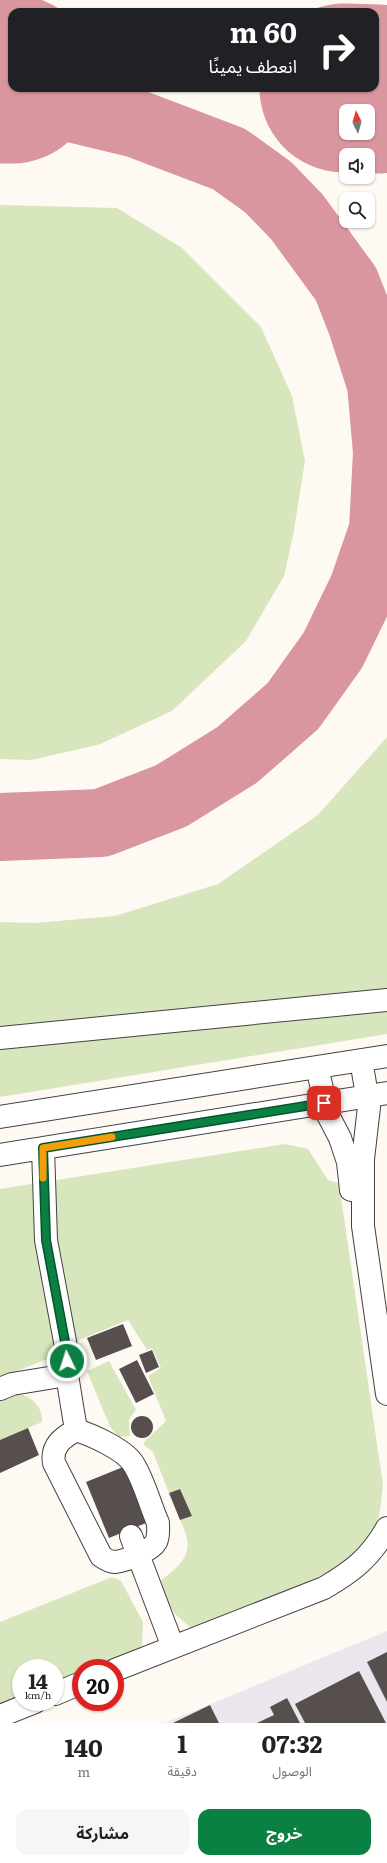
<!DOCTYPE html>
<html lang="ar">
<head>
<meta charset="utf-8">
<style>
  body { margin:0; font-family:Literata,"Noto Sans Arabic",serif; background:#f6f6f6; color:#222; direction:rtl; height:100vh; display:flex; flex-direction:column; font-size:15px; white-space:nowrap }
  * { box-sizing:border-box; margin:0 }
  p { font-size:13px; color:#767676 }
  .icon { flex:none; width:22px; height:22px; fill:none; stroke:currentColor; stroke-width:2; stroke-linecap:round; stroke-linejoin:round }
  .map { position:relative; height:1723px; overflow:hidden; direction:ltr }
  .panel { display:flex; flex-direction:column; background:#fff; flex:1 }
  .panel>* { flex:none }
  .banner { position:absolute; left:8px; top:8px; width:371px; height:84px; border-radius:12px; box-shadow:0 1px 3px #0004; direction:rtl; background:#202124; color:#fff; overflow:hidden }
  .needle { width:26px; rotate:355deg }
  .tools { position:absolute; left:339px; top:104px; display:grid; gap:8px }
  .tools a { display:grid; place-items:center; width:36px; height:36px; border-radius:8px; background:#fff; box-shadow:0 1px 3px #0004; font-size:20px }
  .speed { position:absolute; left:12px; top:1659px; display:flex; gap:8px; font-size:20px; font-weight:700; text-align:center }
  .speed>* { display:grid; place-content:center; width:52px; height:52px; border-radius:50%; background:#fff; box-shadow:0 1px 3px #0004; line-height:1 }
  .speed small { font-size:10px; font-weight:400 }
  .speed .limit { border:6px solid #d22; background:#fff; color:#111 }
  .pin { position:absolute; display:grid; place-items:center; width:34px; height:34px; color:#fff; margin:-17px; border-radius:8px; box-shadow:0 2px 6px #0006 }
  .me { position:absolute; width:44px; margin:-22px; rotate:356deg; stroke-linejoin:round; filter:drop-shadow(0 0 3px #0008) }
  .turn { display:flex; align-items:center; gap:14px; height:84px; padding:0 16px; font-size:18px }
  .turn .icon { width:52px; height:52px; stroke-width:2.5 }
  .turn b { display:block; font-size:28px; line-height:34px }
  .eta { display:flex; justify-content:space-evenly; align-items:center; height:68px; text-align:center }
  .eta b { font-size:24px; font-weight:700; line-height:28px }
  .primary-button { display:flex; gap:8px; margin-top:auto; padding:8px 16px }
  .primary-button a { flex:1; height:46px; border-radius:12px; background:#0b8043; color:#fff; font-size:16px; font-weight:700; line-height:46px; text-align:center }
  .primary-button a+a { background:#f6f6f6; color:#222 }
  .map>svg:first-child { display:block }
  .industrial { fill:#ebe5ed }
  .green { fill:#d8e6be }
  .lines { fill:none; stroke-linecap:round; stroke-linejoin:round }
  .taxiway { stroke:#d9969e; stroke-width:68 }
  .runway { stroke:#d9969e; stroke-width:169 }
  .building { fill:#574f4d }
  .minor-casing { stroke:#424242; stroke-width:24 }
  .minor { stroke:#fff; stroke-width:22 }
  .route-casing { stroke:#07532c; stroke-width:10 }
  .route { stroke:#0b8043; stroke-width:7 }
  .slow { stroke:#f59e0b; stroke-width:7 }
</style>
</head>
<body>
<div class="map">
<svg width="387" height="1723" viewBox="0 0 387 1723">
  <rect width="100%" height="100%" fill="#fefaf3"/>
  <path class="industrial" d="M387 1631V1723H165Z"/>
  <path class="green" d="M0 205 117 208 182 248 261 327 292 396 305 461 293 536 284 576 246 641 172 711 98 745 31 760 0 759Z
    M387 737V1034L0 1097V922L35 923 115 916 218 884 318 815Z
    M285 1144 308 1149 328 1180 339 1183 383 1485 380 1512 373 1536 356 1555 330 1572 193 1630 174 1613 158 1583C183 1563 197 1554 180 1520L192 1516 180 1489 169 1493 153 1452 144 1445V1442L166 1421 148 1376 161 1368 152 1348 147 1350 128 1320 57 1349V1355L0 1378V1189Z
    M109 1361 136 1410 129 1420 130 1436 119 1437 111 1428 103 1410 87 1371Z
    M14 1393C30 1395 43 1405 42 1422L0 1440V1399Z
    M112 1577 121 1581 143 1622 142 1645 133 1655 99 1668H81V1674L55 1684V1668H21V1697L0 1706V1622Z"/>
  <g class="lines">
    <path class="taxiway" d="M0 91 137 124 229 159 268 187 297 217 346 284 362 325 381 384 387 452 383 530 363 588 333 650 293 706 237 755 171 796 101 823 0 827"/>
    <path class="runway" d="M0 79H12
      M344 88 377 89"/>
  </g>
  <path class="building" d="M123 1324 132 1346 96 1360 87 1338Z
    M152 1350 159 1367 146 1373 139 1355Z
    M137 1360 154 1394 136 1403 119 1369Z
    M131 1427a11 11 0 1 1 22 0a11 11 0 1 1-22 0Z
    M28 1428 39 1455 0 1473V1440Z
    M128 1465 151 1521 109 1538 86 1482Z
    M180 1489 192 1516 180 1520 169 1493Z
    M387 1652V1702L367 1662Z
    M359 1671 386 1723H305L295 1704Z
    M287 1698 300 1723H257L274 1715 270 1707Z
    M210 1705 219 1723H173Z"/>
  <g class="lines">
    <g class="minor-casing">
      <path id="minor" d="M0 1038 387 1000
        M361 1060 369 1107 363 1159V1226L387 1394
        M317 1067 328 1115 340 1138 348 1162 351 1190
        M0 1117 387 1056
        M43 1148 46 1240 66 1347 67 1375 76 1430
        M0 1155 387 1093
        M0 1389 12 1384 67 1375
        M76 1430C92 1435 126 1450 134 1465 144 1481 150 1505 158 1523 158 1530 159 1536 156 1542 151 1551 125 1561 115 1562 110 1562 105 1559 101 1556L54 1463C51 1446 62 1438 76 1430Z
        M131 1536 173 1647
        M115 1670 324 1588C353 1571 370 1558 387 1528
        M55 1694 81 1683
        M0 1716 35 1702"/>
    </g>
    <use href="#minor" class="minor"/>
  </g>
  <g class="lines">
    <g class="route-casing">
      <path id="route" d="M67 1361 66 1347 46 1240 43 1148 324 1103"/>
    </g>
    <use href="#route" class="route"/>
    <path class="slow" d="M43 1178V1148L112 1137"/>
  </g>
</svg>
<div class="tools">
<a><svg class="needle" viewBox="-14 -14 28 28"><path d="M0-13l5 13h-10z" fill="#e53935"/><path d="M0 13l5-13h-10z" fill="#767676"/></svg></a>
<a><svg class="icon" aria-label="sound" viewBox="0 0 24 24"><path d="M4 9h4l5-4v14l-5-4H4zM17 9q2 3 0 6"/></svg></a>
<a><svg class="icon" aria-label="search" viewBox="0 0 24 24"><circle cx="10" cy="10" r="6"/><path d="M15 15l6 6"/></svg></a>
</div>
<div class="speed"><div>14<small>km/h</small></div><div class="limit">20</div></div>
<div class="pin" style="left:324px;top:1103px;background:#d93025"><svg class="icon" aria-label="arrive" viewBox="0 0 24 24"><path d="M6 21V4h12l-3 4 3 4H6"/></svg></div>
<svg class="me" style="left:67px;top:1361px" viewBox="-20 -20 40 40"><circle r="17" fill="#0b8043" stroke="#fff" stroke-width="3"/><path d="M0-11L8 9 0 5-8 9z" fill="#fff"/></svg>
<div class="banner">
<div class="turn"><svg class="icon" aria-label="right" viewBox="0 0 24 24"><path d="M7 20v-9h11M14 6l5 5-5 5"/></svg><div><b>60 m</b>انعطف يمينًا</div></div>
</div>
</div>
<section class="panel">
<div class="eta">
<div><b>07:32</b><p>الوصول</p></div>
<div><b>1</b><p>دقيقة</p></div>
<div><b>140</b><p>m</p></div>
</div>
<div class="primary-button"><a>خروج</a><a>مشاركة</a></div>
</section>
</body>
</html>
